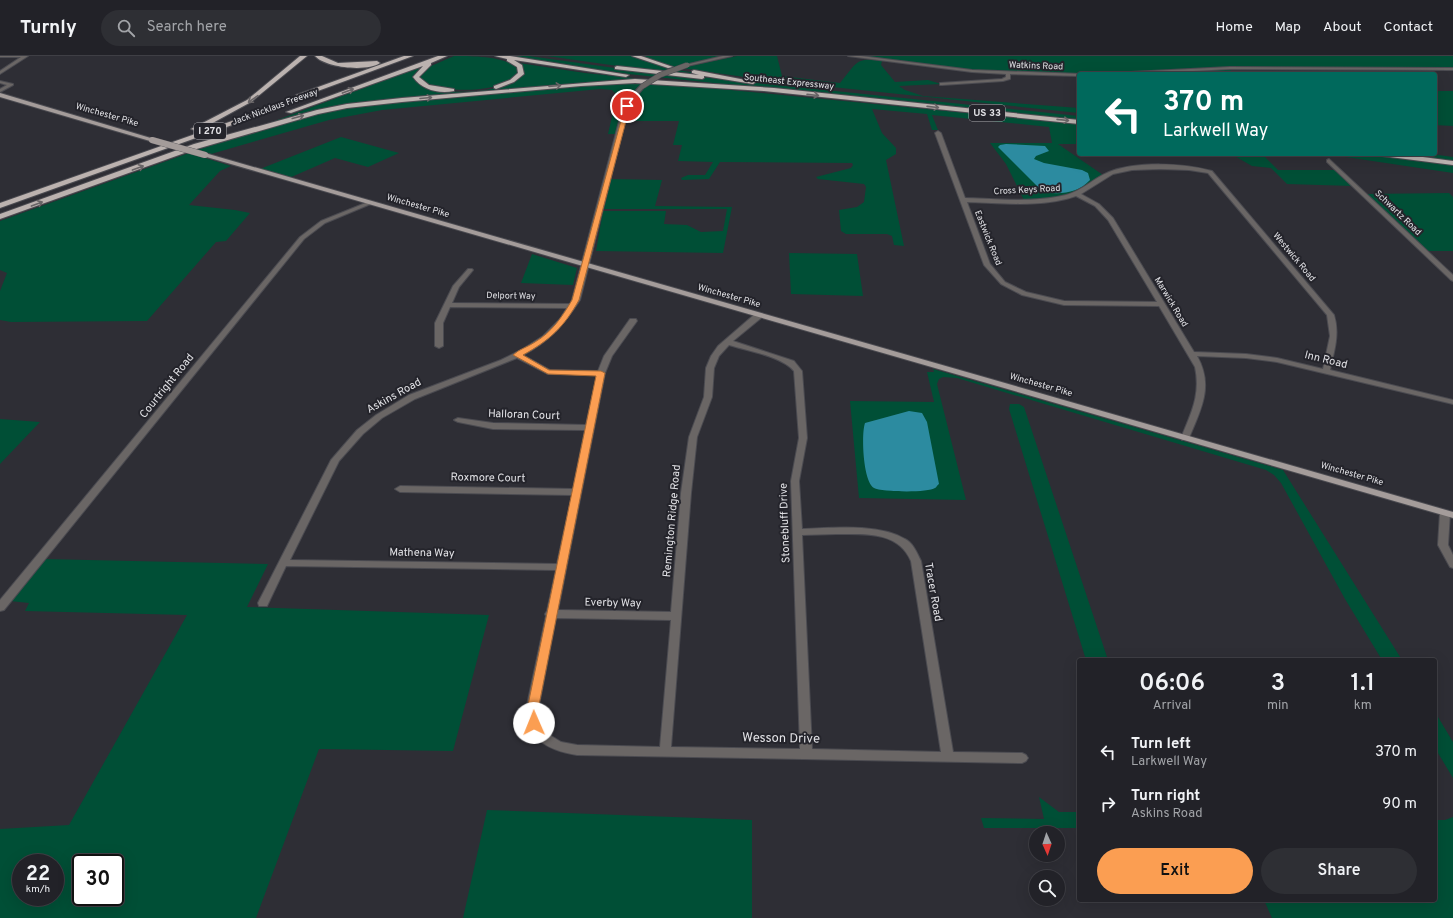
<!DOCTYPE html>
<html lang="en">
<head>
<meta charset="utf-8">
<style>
  body { margin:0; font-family:Overpass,sans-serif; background:#2e2f34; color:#f1f3f6; height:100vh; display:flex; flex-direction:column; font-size:15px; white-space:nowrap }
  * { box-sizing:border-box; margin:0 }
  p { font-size:13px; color:#a2a4a8 }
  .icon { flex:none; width:22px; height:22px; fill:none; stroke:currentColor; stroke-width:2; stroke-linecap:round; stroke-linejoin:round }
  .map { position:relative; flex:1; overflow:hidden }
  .details { position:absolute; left:1077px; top:602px; width:360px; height:244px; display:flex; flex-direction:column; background:#222228; border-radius:4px; box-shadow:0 4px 16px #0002,0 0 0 1px #3f3f45 }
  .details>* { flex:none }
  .top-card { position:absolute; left:1077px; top:16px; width:360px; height:84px; border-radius:4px; box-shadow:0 4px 16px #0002,0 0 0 1px #3f3f45; background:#00695c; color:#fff; overflow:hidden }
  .needle { width:26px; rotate:177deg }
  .tools { position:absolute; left:1029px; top:770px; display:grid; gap:8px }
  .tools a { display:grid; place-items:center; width:36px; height:36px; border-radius:50%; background:#222228; box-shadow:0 4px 16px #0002,0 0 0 1px #3f3f45; font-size:20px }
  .speed { position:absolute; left:12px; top:798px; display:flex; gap:8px; font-size:20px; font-weight:700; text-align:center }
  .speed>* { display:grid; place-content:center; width:52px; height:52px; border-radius:50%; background:#222228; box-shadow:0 4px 16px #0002,0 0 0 1px #3f3f45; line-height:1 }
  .speed small { font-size:10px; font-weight:400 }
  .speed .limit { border:2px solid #111; border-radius:6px; background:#fff; color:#111 }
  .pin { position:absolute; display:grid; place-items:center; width:34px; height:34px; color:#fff; margin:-17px; border:2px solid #fff; border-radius:50%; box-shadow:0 1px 4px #0007 }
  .me { position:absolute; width:44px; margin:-22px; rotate:359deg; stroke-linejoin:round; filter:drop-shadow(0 0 3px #0008) }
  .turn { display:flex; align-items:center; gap:14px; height:84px; padding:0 20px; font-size:18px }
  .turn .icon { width:52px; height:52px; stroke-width:2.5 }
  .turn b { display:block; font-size:28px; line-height:34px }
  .eta { display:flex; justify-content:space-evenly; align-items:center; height:68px; text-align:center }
  .eta b { font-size:24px; font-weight:600; line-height:28px }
  .button { display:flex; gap:8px; margin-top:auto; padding:8px 20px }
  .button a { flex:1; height:46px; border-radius:24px; background:#fb9e52; color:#111; font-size:16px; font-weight:600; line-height:46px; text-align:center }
  .button a+a { background:#2e2f34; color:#f1f3f6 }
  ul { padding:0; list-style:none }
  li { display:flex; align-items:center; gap:12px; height:52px; padding:0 20px }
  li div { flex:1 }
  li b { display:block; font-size:15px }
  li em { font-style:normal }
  header { display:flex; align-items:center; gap:24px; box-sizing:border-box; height:56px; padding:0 20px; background:#222228; border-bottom:1px solid #3f3f45 }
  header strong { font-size:19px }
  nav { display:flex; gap:22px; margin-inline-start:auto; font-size:14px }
  .search { width:280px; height:36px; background:#2e2f34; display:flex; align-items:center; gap:10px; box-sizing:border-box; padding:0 14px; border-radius:22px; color:#a2a4a8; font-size:15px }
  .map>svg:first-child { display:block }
  .green { fill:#004f36; fill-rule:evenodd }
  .water { fill:#2c8ba0 }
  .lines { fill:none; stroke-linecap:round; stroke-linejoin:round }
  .minor-casing { stroke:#4b4b51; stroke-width:2 }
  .major-casing { stroke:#4b4b51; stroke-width:2 }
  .highway-casing { stroke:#4b4b51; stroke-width:2 }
  .minor { fill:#6a6665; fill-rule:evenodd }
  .major { fill:#a49c9a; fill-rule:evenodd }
  .highway { fill:#bbb2af; fill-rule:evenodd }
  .minor-bridge-casing { stroke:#4b4b51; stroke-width:6; stroke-linecap:butt }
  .major-bridge-casing { stroke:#4b4b51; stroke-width:7; stroke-linecap:butt }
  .minor-bridge { stroke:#6a6665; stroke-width:5 }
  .major-bridge { stroke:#a49c9a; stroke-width:6 }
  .oneway { stroke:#686466 }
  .route { fill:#fb9e52; stroke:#a36735 }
  .labels { text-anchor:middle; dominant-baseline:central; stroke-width:4; stroke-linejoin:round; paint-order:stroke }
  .far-street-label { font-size:9px; fill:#e2e2e6; stroke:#24242b }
  .shield { fill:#24242b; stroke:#a9a9ae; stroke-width:1 }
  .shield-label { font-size:10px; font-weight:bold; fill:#e2e2e6 }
  .street-label { font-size:11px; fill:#e2e2e6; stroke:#24242b }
  .near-street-label { font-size:13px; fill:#e2e2e6; stroke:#24242b }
</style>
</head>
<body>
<header>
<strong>Turnly</strong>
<div class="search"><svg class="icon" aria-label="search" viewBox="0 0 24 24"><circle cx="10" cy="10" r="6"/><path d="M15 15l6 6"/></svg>Search here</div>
<nav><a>Home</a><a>Map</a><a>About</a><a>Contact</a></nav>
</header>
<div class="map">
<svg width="1453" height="862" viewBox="0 0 1453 862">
  <rect width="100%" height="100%" fill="#2e2e35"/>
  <path class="green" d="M454 0C471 0 505 0 517 12L518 18C501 38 441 38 421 24L420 18 431 10Z
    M505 0H529L622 13 1079 60V65L628 18Z
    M547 0H632L671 13 703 18 632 12Z
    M638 0H724L674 11Z
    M737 0H777L782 20 840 27C857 7 855 1 882 5L881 9 895 26 928 24 941 28 899 30 905 34 923 40 1079 52V57L765 24 681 12Z
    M858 0H1453V12L1224 11 1079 18 977 15Z
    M519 7 585 17 663 25 587 27 394 44 366 47 269 67 423 10 416 16 415 24C437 48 546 32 519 7Z
    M1223 13H1229L1235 18H1129Z
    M621 26 679 29 1079 68V88H1058L1103 119C1075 140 1058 142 1024 144L1006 108 990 87H1052L1049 71 932 59 938 74H932L927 58 872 53 882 77 896 92V98L886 104 904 190 894 189 892 180 887 178H846L841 175 839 154 857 151 864 146 866 131 864 128 818 123 816 121 851 112 853 109 852 107 720 106 709 123 682 124 681 122 688 119H705L713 106 678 105 682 89H673L679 65H626C630 50 636 38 648 29L642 27C626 41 620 58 617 78H608L617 39 612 34 600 33 382 54 329 64 211 98 197 94 298 62 360 49Z
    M1435 35H1453V70L1435 69Z
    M341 81 399 97 368 111 335 102 289 122 260 113Z
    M189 97 231 110 220 115 189 149 235 154 250 157 226 185 216 186 147 265 11 266 0 264V235L7 217 0 214V165Z
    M1231 98H1277L1265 101 1278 114H1338L1353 130 1287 128 1271 112 1252 110Z
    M1303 98H1362L1453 109V117L1339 100Z
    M1392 98H1431L1453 101V106Z
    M611 123 662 124 655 150 732 151 723 197 596 195 603 155H666L664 168 687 169 701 176 723 175 727 153H604Z
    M1449 137 1453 141V195H1427L1366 138Z
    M789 197 857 198 863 240 791 238Z
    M532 198 577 212 573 229 521 227Z
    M933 313 1283 414 1402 604H1382L1345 543 1281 427 1274 419 1266 414 957 322 943 321 939 323 937 328 966 444 859 442 850 345 934 346 927 316H934Z
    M1010 348H1019L1024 351 1108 604H1086L1009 353Z
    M0 363 40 366 0 408Z
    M43 503 268 508 247 551 489 559 453 695 319 693 256 862H0V773L69 769 187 559 25 555 29 547 10 545ZM21 807H55V841H21ZM81 807H115V841H81Z
    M1435 656 1453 686V722L1435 692Z
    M1039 741 1059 756H1079V772H984L981 762 1044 763Z
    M487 754 752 764V862H463Z
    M1453 761V862H1272L1264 844H1435V764H1445Z"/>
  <path class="water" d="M1006 88 1045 90 1049 95 1036 100 1034 103 1044 107 1082 114 1088 117 1090 124C1078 137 1061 139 1043 136L998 91 1000 89Z
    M909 355 922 357 927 366 939 428C938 428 936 432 935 432 928 437 881 436 874 432 863 426 861 378 865 367Z"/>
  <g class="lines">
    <g class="minor-casing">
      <path id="minor" d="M0 0H28L0 18V15L21 1H0Z
        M723 0H732L687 10 685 9Z
        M848 0H861L972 14 1081 18H1079V20L1010 18V23L1003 25 942 29H940V27L1002 23 1006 21V18L972 16Z
        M1230 11 1453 12V14L1230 13 1139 18H1109L1111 17Z
        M0 25 13 28V29L0 36V33L7 29 0 27Z
        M641 29 645 30 633 44 627 58 580 244C564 268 550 285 523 299L550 314 598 315 604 300 630 263H636L637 265 612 300 605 317 558 554 671 556 681 437 689 381 704 341 706 312 711 300 718 290 755 258H761V262L733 285 794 305 802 315 807 382 799 425 802 473C832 472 878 467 905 483 913 487 917 497 921 505L953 696 1022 697 1026 699 1028 702 1026 705 1022 707 577 699C546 694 527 683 527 649L546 560 545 558 547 555 556 514 286 510 267 550H259L258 547 331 404 357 374 376 359 409 339 501 304 523 293 543 280 560 263 567 252 450 251 443 267V290L439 292 435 290V267L453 230 468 213H472L473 214 459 231 452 247 570 248 572 244 621 58 628 43ZM729 289C748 295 781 300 794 315L799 382 791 425 800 693 671 691 691 437 697 381 712 341 714 312 719 300ZM517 302 548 318 597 319 586 369 493 367 458 362 454 364 458 366 493 373 585 374 573 433 400 430 395 433 400 436 572 439 557 508 290 504 339 405 363 378 382 362 415 343ZM837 478C865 478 898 475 911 505L941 696 812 693 802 479ZM556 562 671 564 660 691 577 689 561 686 548 678 543 672 539 659V649Z
        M938 75 941 77 965 142C998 143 1034 147 1066 139 1082 135 1094 122 1109 116 1137 105 1183 107 1212 115L1334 259C1340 278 1334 295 1330 314L1453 344V348L1277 306 1246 302 1197 300C1214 330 1201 353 1189 382L1188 384H1182L1181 382C1191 357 1201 339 1195 311L1159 250 1064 249 1022 239 1001 228 984 209 935 77ZM1160 113 1189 114 1208 117 1327 259 1330 280 1323 313 1277 302 1246 298 1194 296 1113 162 1099 148 1081 138 1113 118 1132 114ZM1076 140 1095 150 1108 164 1157 246 1064 245 1026 236 1005 226 990 208 967 146C1002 147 1042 152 1076 140Z
        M1329 103 1453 219V225L1451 224 1327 106V104Z
        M368 146 373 147 325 167 304 183 4 554 0 555V544L300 181 321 165Z
        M1445 454 1450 457 1448 489 1453 499V512L1450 511 1438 489 1440 457Z"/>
    </g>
    <g class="major-casing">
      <path id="major" d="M0 37 154 83 155 84 150 85 0 41Z
        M205 97 1453 456V462L203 100V98Z"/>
    </g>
    <g class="highway-casing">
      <path id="highway" d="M300 0H307L251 46 198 75 191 73 247 44Z
        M315 0H322L338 7 377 5 380 7C367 16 326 12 315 0Z
        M404 0H413L307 39 309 41 308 42 0 152V147L297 42 295 40 296 39Z
        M438 0H447L431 7V9L419 21 429 29 454 33V35C439 38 422 34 413 21L423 10 291 57 286 56Z
        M495 0H510L629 19 626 21 514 4 522 9 524 18 514 26 496 33 494 32V30L510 24 518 17 517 11 507 5V3Z
        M632 0H641L673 11 668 12Z
        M617 10 699 19 692 17V15L694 14 756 26 753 28 704 20V22L702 23 615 13V11Z
        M635 23 774 32 1079 64V68L764 35 635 27 581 30 402 46 347 52 318 58 193 94 0 163V158L194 88 317 54 347 48 402 42Z
        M1378 98H1400L1453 105V109L1382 100Z"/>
    </g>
    <use href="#minor" class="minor"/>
    <use href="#major" class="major"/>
    <use href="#highway" class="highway"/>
    <g class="minor-bridge-casing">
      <path id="minor-bridge" d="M643 30 660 19 687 9"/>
    </g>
    <g class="major-bridge-casing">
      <path id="major-bridge" d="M152 84 205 99"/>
    </g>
    <use href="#minor-bridge" class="minor-bridge"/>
    <use href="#major-bridge" class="major-bridge"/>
  </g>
  <defs><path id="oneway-shaft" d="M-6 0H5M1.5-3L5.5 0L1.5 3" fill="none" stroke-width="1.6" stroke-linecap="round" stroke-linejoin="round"/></defs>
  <g class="oneway">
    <use href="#oneway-shaft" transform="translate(555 30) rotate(-5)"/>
    <use href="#oneway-shaft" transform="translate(348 35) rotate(-20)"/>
    <use href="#oneway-shaft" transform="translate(813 39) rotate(6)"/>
    <use href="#oneway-shaft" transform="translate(426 42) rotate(-5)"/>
    <use href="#oneway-shaft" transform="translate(253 43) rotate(145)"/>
    <use href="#oneway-shaft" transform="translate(933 51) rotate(6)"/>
    <use href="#oneway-shaft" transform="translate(298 61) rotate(-15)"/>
    <use href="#oneway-shaft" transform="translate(1063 64) rotate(6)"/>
    <use href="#oneway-shaft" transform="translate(138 112) rotate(-20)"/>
    <use href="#oneway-shaft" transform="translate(37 148) rotate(-20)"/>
  </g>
  <path class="route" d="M627 49 630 50 579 244C564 271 550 284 523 299L549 314 601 315 605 317 539 649 538 660 540 667 538 670H530C526 663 527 657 528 649L596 320 548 318 513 299C519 293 528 291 535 286 552 276 562 261 572 244L625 50Z"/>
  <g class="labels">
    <g class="far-street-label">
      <text transform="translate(1036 10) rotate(2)">Watkins Road</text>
      <text transform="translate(789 26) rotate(6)">Southeast Expressway</text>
      <text transform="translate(275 51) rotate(-20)">Jack Nicklaus Freeway</text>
      <text transform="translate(107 59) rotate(16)">Winchester Pike</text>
      <text transform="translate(1027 134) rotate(-3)">Cross Keys Road</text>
      <text transform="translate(418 150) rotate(16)">Winchester Pike</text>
      <text transform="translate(1398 157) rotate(44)">Schwartz Road</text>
      <text transform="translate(988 182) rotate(68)">Eastwick Road</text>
      <text transform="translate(1294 201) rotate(50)">Westwick Road</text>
      <text transform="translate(511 240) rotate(1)">Delport Way</text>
      <text transform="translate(729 240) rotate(16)">Winchester Pike</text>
      <text transform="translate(1171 246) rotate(59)">Marwick Road</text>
      <text transform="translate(1041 329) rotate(16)">Winchester Pike</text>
      <text transform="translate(1352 418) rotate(16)">Winchester Pike</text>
    </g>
    <g class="shield">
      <rect x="969" y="49" width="36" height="16" rx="3"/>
      <rect x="194" y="67" width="32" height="16" rx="3"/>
    </g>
    <g class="shield-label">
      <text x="987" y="57">US 33</text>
      <text x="210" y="75">I 270</text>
    </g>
    <g class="street-label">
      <text transform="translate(1326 304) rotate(14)">Inn Road</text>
      <text transform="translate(167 330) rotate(-51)">Courtright Road</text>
      <text transform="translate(394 340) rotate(-29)">Askins Road</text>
      <text transform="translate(524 359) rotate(2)">Halloran Court</text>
      <text transform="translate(488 422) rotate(1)">Roxmore Court</text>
      <text transform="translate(672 465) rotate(-85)">Remington Ridge Road</text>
      <text transform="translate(785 467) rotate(-92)">Stonebluff Drive</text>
      <text transform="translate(422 497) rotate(1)">Mathena Way</text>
      <text transform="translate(933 536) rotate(80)">Tracer Road</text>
      <text transform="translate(613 547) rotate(1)">Everby Way</text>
    </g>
    <g class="near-street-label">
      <text transform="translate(781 683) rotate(1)">Wesson Drive</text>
    </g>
  </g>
</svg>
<div class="tools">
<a><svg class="needle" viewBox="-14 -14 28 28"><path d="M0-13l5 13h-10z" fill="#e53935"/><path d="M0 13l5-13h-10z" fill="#a2a4a8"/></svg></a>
<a><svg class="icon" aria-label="search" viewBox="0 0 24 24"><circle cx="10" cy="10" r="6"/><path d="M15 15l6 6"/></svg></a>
</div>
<div class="speed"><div>22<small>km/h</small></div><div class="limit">30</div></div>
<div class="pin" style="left:627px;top:50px;background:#d93025"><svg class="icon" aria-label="arrive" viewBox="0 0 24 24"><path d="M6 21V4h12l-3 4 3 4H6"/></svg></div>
<svg class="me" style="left:534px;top:667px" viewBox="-20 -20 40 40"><circle r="19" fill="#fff"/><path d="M0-13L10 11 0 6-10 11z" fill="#fb9e52"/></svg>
<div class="top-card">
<div class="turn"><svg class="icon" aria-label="left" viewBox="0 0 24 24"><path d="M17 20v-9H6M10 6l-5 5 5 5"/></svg><div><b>370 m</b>Larkwell Way</div></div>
</div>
<section class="details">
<div class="eta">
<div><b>06:06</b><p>Arrival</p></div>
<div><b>3</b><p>min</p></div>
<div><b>1.1</b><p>km</p></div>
</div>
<ul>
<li><svg class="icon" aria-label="left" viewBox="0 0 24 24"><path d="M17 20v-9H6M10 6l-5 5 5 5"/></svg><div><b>Turn left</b><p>Larkwell Way</p></div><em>370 m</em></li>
<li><svg class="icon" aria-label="right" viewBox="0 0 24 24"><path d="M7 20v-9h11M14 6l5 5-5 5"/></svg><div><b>Turn right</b><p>Askins Road</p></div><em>90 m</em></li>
</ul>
<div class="button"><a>Exit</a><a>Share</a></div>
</section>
</div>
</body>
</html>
